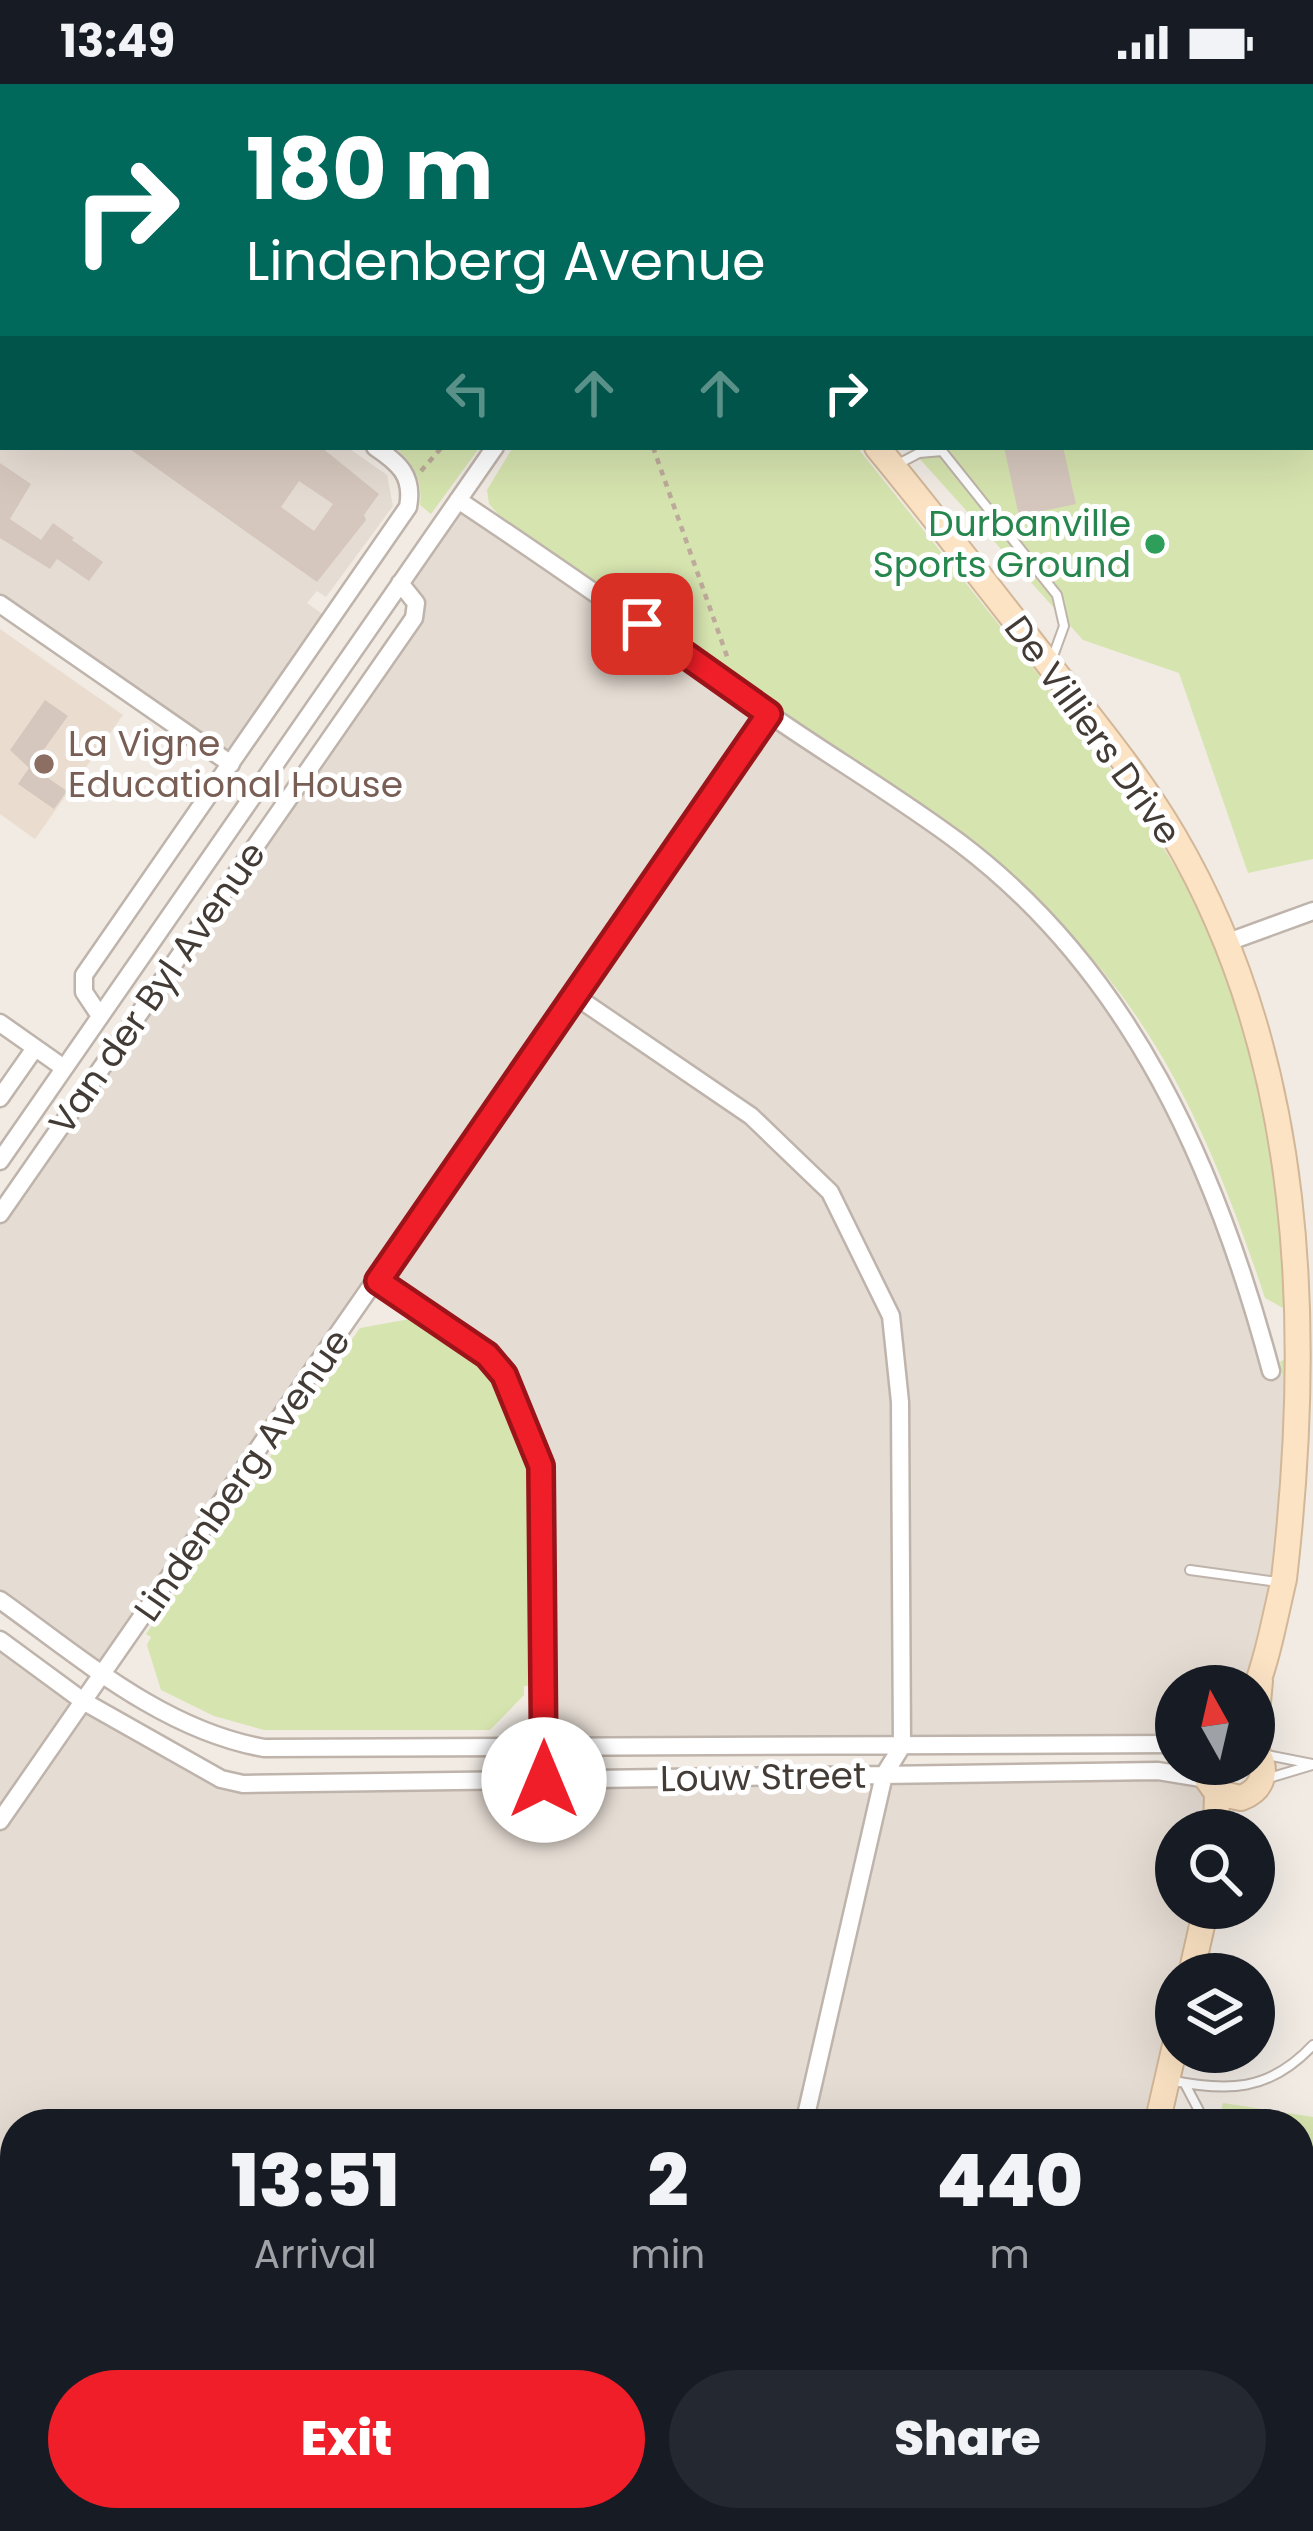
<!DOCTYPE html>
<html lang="en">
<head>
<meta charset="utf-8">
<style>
  body { margin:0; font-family:Poppins,sans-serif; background:#242831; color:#f1f3f6; height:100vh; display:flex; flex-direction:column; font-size:45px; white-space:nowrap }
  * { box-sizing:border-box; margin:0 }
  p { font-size:39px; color:#9ea1a6 }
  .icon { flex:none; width:66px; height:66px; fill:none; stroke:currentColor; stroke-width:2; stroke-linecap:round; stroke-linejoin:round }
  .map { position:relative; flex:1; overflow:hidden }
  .panel { position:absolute; left:0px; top:2025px; width:1314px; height:423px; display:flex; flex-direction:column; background:#171b24; border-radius:48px 48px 0 0; box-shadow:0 12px 48px #0002 }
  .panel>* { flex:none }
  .top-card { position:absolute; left:0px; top:0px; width:1314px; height:366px; box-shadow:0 12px 48px #0002; background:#00695c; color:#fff; overflow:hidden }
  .needle { width:78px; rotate:352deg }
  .tools { position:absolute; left:1155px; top:1581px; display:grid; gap:24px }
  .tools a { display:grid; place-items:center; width:120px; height:120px; border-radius:50%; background:#171b24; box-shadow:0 12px 48px #0002; font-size:60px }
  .pin { position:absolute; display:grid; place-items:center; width:102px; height:102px; color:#fff; margin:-51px; border-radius:24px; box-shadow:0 6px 18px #0006 }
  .me { position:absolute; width:132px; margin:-66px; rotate:0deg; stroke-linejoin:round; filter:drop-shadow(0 0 9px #0008) }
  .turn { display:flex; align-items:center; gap:42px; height:252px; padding:0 48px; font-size:54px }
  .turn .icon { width:156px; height:156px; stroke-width:2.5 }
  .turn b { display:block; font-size:84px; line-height:102px }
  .lanes { display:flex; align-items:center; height:114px; padding:0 48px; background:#0003; justify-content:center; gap:60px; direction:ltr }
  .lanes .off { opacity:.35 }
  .eta { display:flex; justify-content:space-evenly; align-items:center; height:204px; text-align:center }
  .eta b { font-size:72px; font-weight:800; line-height:84px }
  .action { display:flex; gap:24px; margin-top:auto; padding:24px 48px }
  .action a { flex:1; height:138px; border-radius:72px; background:#ef1e28; color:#fff; font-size:48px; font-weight:800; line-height:138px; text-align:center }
  .action a+a { background:#242831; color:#f1f3f6 }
  .status { display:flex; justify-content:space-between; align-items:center; height:84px; padding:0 60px; background:#171b24; direction:ltr }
  .status svg { height:33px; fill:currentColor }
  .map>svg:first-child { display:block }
  .residential { fill:#e5dcd3 }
  .education { fill:#eaddcf }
  .green { fill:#d6e4af }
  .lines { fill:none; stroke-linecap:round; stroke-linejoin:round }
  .stream { stroke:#a3dcec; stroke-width:6 }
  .building { fill:#d5c7bd; fill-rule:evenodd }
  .lane-casing { stroke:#bfb4ab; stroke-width:12 }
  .street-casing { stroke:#bfb4ab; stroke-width:21 }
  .secondary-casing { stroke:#d2b798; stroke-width:28 }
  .path { stroke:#bdaa9a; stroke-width:4.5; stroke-dasharray:6 6; stroke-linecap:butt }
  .lane { stroke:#fff; stroke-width:8 }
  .street { stroke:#fff; stroke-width:16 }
  .secondary { stroke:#fce3c4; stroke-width:24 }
  .route-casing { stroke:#9b141a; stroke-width:30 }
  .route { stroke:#ef1e28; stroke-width:21 }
  .leisure-dot { fill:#2e9e5b; stroke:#fff; stroke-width:4.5 }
  .education-dot { fill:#8d6e63; stroke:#fff; stroke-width:4.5 }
  .labels { text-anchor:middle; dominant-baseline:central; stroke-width:10; stroke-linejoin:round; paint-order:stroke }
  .leisure-label { font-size:36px; fill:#27864d; stroke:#fff; text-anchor:end }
  .street-label { font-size:36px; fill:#433b35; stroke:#fff }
  .education-label { font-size:36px; fill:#785e54; stroke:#fff; text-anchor:start }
</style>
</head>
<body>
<div class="status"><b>13:49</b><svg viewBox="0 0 49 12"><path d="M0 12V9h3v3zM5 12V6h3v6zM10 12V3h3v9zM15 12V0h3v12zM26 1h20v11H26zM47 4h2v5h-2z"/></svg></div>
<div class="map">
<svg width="1313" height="2447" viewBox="0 0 1313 2447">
  <rect width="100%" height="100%" fill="#f1ebe4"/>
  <path class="residential" d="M0 307 3 363H347L387 391 393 422 326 513 317 507 307 519 332 537 231 682 0 522Z
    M456 417 986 784 1099 901 1198 1075 1271 1292 1309 1289 1254 1602H1176V1662L543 1666 540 1383 503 1293 377 1198 102 1589 0 1516V1128L413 533 399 499Z
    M0 1558 220 1696 1158 1689 1207 1696 1216 1746H1176V1824H1205L1190 1890H1176V1953L1156 2040H15V2405L0 2392Z
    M45 2433H1091L1089 2447H58Z"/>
  <path class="education" d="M0 545 123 631 35 755 0 730Z"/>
  <path class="green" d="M840 0H1313V775L1248 789 1179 589 1083 556 909 363H1311V3H838Z
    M394 363H480L431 430 420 421C423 396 414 379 394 363Z
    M513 363H857C910 429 963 496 1016 562 1128 703 1243 854 1276 1036 1290 1116 1292 1208 1300 1290L1282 1291 1280 1278 1294 1268V1230L1265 1214C1229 1106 1186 995 1116 904 1034 796 922 724 812 648 707 575 603 503 498 430L489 420 487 406Z
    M410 1235 492 1291 529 1382 530 1602H524V1611L490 1646H264L214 1632 161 1606 147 1561 151 1553 146 1550 360 1244Z
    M1223 2019 1313 2033V2447H1150L1151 2433H1299V2040H1218Z"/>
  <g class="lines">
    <path class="stream" d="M763 3 766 0"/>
  </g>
  <path class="building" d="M127 363H321L379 410 364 431 366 436 317 498ZM299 397 333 420 314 447 281 423Z
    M1004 363H1063L1076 420 1019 432Z
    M0 379 31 400 10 435 41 456 53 439 74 454 72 456 103 478 89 497 57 475 50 485 0 454Z
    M45 616 68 632 42 668 59 679 48 694 67 707 54 725 18 700 29 684 10 666Z"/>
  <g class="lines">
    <g class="lane-casing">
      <path id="lane" d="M320 0 322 3
        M414 3 418 0
        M814 3 817 0
        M0 254 3 249
        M900 379 919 369 942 367 1057 511 1064 542 1052 575
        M1190 1486 1278 1498
        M1267 1671 1313 1680
        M1269 1694 1312 1681
        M1169 1996C1227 2008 1269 2008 1313 1961
        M1185 2000 1206 2040
        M1299 2371 1313 2377"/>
    </g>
    <g class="street-casing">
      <path id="street" d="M0 103 3 105
        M458 416C564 486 667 560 772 632 834 675 900 714 960 759 1132 889 1217 1085 1271 1287
        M0 520 231 680
        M1228 858 1313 827
        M575 912 751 1032 830 1108 891 1232 900 1318 902 1662 884 1691 804 2040
        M100 932 84 908V891L408 423C414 392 399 379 375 363
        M0 939 64 984
        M0 1014 35 964
        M0 1077 495 363
        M0 1130 414 534 416 519 400 499
        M378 1197 487 1271 504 1291 541 1382 544 1696
        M0 1516C81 1574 163 1646 264 1664L1176 1660
        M0 1556 83 1617 221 1695 243 1700 1158 1687 1207 1695
        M0 1737 768 630
        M0 2360 15 2338
        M0 2391 15 2403
        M47 2433 60 2447
        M737 2447 738 2433"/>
    </g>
    <g class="secondary-casing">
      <path id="secondary" d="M582 0 585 3
        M877 363C933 431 986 500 1040 569 1086 629 1135 686 1174 752 1305 975 1313 1244 1284 1495 1275 1533 1268 1573 1254 1609
        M1254 1662 1260 1597
        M1207 1680V1695L1217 1709 1241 1714C1265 1705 1269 1683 1254 1664
        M1216 1746 1217 1709
        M1191 1890 1206 1824
        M1157 2040 1176 1957
        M1091 2447 1092 2433"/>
    </g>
    <path class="path" d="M502 0 504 3
      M653 363 729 578
      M421 387 442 363"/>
    <use href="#lane" class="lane"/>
    <use href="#street" class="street"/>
    <use href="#secondary" class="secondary"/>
  </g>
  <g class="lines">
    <g class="route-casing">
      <path id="route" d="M544 1696 541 1382 504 1291 487 1271 378 1197 769 630 642 540"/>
    </g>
    <use href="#route" class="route"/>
  </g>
  <circle class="leisure-dot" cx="1155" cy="460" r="12"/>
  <circle class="education-dot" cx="44" cy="680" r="12"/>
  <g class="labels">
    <g class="leisure-label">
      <text x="1131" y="439">Durbanville<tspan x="1131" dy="41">Sports Ground</tspan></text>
    </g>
    <g class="street-label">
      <text transform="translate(1093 646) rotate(54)">De Villiers Drive</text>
      <text transform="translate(157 904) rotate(-55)">Van der Byl Avenue</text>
      <text transform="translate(242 1391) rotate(-55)">Lindenberg Avenue</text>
      <text transform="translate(763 1693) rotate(-1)">Louw Street</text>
    </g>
    <g class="education-label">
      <text x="68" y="659">La Vigne<tspan x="68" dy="41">Educational House</tspan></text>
    </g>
  </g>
</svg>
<div class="tools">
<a><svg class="needle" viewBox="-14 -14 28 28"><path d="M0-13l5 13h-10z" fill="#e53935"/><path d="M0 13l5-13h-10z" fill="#9ea1a6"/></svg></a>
<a><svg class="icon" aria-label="search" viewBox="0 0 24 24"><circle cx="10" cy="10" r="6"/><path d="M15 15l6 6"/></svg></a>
<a><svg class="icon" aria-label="layers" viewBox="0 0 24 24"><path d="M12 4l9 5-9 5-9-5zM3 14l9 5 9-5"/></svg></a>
</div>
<div class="pin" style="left:642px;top:540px;background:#d93025"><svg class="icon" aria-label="arrive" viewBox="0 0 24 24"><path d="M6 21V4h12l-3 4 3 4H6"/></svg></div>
<svg class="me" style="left:544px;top:1696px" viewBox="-20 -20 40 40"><circle r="19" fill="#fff"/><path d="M0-13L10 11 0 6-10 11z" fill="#ef1e28"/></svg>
<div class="top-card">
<div class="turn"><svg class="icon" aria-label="right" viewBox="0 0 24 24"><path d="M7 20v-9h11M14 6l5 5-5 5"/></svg><div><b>180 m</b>Lindenberg Avenue</div></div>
<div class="lanes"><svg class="icon off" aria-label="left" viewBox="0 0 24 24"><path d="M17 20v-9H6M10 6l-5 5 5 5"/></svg><svg class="icon off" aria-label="ahead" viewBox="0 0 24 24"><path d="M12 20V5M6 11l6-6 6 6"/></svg><svg class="icon off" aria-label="ahead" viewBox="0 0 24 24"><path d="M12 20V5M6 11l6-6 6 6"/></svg><svg class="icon" aria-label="right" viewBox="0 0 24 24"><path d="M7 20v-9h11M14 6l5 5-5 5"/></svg></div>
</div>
<section class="panel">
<div class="eta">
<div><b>13:51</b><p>Arrival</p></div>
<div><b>2</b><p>min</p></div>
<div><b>440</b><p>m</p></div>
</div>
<div class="action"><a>Exit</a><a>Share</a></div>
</section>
</div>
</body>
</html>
